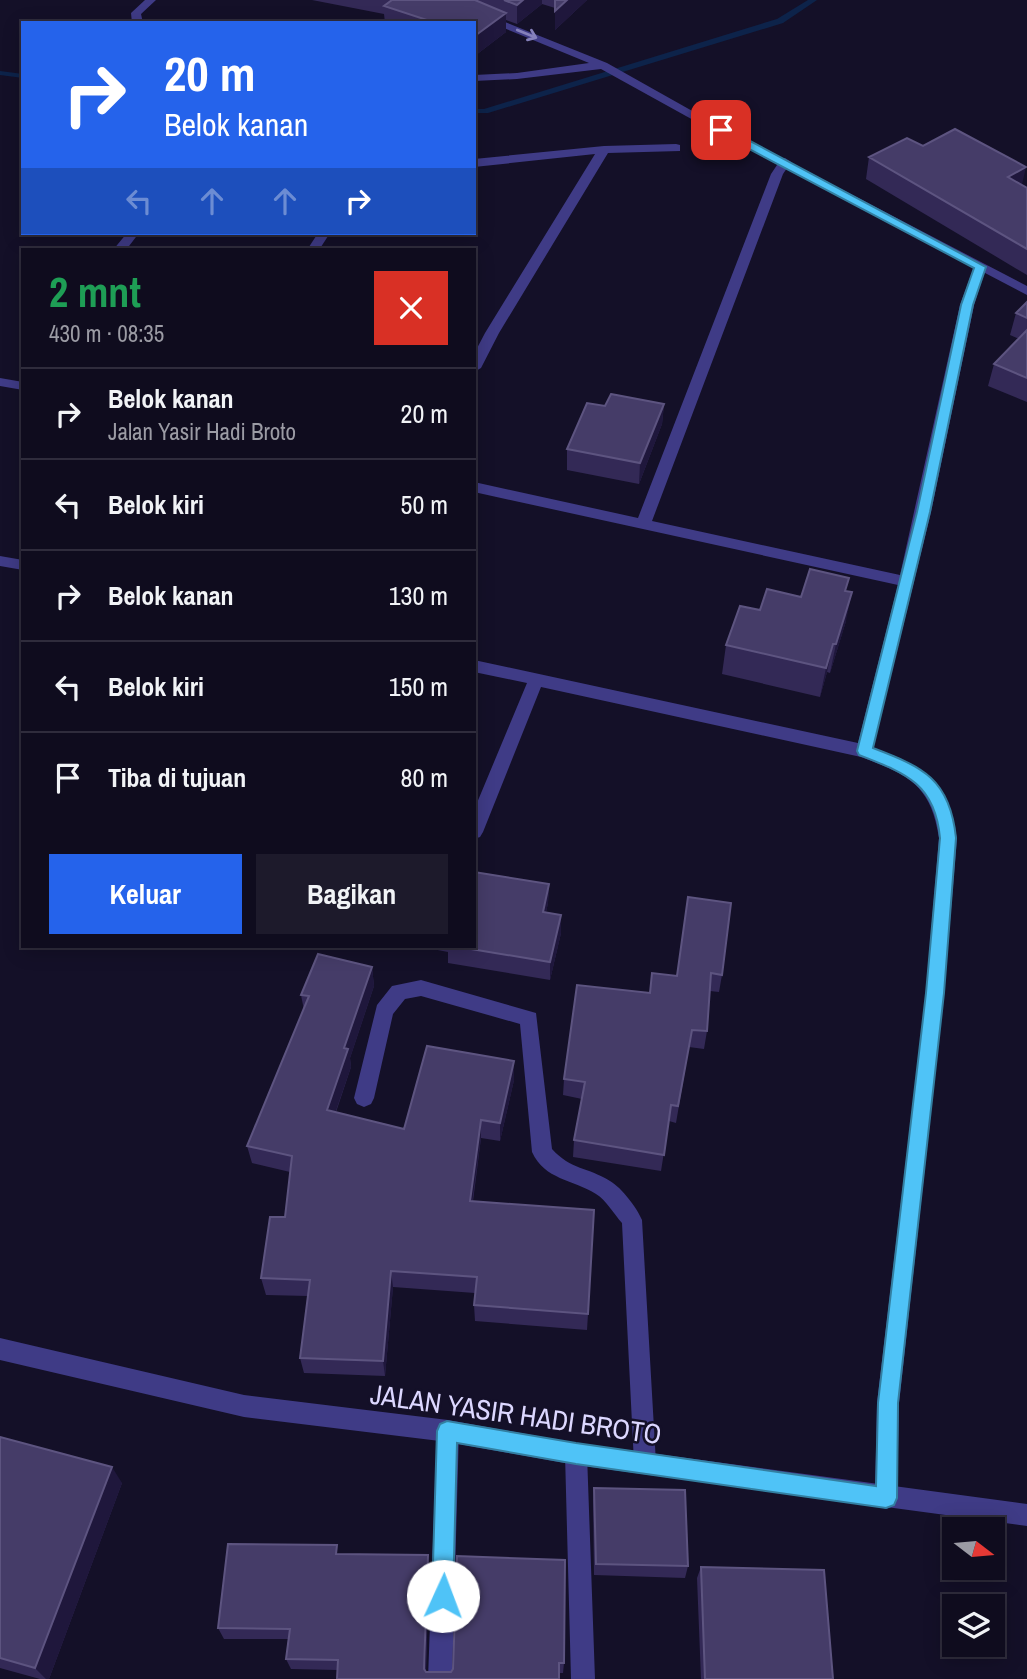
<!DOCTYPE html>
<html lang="id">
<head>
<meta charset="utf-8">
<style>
  body { margin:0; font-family:"Archivo Narrow",sans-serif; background:#1d1a2b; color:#f1f3f6; height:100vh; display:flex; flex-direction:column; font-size:26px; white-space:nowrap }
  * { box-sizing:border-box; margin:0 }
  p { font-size:23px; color:#9b9ba4 }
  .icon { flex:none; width:38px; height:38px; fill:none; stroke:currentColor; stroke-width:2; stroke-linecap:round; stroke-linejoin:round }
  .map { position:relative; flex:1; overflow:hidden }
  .side { position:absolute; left:21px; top:248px; width:455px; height:700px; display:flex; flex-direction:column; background:#0f0c1e; border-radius:0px; box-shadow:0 4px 18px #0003,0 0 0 2px #2f2c3c }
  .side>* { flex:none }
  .hud { position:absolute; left:21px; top:21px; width:455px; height:214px; border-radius:0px; box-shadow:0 4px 18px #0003,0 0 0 2px #2f2c3c; background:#2563eb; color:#fff; overflow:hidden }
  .needle { width:46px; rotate:106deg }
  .tools { position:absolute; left:942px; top:1517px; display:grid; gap:14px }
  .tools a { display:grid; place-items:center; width:63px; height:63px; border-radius:0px; background:#0f0c1e; box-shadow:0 4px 18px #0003,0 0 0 2px #2f2c3c; font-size:35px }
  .pin { position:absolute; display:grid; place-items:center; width:60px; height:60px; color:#fff; margin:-30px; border-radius:14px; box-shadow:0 4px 10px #0006 }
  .me { position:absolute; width:77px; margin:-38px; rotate:2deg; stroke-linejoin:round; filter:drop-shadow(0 0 5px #0008) }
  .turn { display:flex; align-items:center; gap:24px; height:147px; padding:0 28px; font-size:32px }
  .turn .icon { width:91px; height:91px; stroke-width:2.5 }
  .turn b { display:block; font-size:49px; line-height:60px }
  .lanes { display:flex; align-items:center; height:66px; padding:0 28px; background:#0003; justify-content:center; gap:35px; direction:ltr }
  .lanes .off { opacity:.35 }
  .round { display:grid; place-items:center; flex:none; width:74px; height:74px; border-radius:0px; background:#1d1a2b }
  .overview { display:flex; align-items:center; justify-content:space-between; height:119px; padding:0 28px }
  h1 { font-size:42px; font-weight:700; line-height:52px; color:#1e9e55 }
  .action { display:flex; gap:14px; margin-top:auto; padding:14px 28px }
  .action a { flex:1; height:80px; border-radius:0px; background:#2563eb; color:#fff; font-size:28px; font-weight:700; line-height:80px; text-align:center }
  .action a+a { background:#1d1a2b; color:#f1f3f6 }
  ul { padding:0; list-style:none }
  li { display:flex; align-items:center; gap:21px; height:91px; padding:0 28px; border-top:2px solid #2f2c3c }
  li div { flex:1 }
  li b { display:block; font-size:26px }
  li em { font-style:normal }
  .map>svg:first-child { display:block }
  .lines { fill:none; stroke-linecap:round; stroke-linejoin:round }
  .stream { fill:#0d234a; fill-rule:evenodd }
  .service { fill:#3f3b86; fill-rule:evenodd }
  .minor { fill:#3f3b86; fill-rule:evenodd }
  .tertiary { fill:#3f3b86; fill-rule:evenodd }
  .wall { fill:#332956 }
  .shaded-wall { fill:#1f173c }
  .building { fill:#453c68; stroke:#5d5480; stroke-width:2 }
  .oneway { stroke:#8681bc }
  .route { fill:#4fc3f7; stroke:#337fa1; stroke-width:2 }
  .labels { text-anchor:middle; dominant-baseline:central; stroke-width:5; stroke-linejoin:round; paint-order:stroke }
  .near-street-label { font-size:28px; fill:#dcd7ff; stroke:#141028 }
</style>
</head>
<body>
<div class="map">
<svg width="1027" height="1679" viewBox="0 0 1027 1679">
  <rect width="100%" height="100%" fill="#141028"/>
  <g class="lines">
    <path class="stream" d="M808 0H817L783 23 488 113H474V109H484L777 19Z
      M0 71 23 74V78L0 75Z"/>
    <path class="service" d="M676 144 680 145V151L608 153 499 333 481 368 474 372V354L485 333 595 154 474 167V159L604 146Z
      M785 158 791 162 783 174 652 521 900 575 960 305 974 267 980 263 986 267 974 305 931 512 873 748 917 767 938 785 948 802 957 838 944 993 899 1403 897 1498 894 1506 886 1509 878 1506 875 1498 877 1403 926 993 939 838C931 785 909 775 861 757L541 687 483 832 480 837 474 839V810L527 683 474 672V660L858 743 898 585 474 492V482L638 518 771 174 781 159Z
      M127 233H139L126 250H113Z
      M318 233H330L319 250H307Z
      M0 378 23 382V390L0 386Z
      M0 556 23 560V570L0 566Z"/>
    <path class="minor" d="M145 0H156L141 14 143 23H132L131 13Z
      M436 0H450L607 63 703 117 1027 286V295L695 121 601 69 517 79 474 81V75L517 73 589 63Z
      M421 980 536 1013 552 1149C571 1170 588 1167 610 1181 622 1188 637 1208 642 1220L656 1463 653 1471 645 1474 637 1471 634 1463 622 1223C614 1214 606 1200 596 1194 572 1179 545 1180 532 1152L520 1024 421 996 405 999 393 1014 374 1098 371 1104 364 1107 357 1104 354 1098 377 1005 392 986Z
      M448 1420 456 1423 459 1431 452 1679H428L437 1431 440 1423Z
      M576 1443 584 1446 587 1454 595 1679H571L565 1454 568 1446Z"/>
    <path class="tertiary" d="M0 1338 244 1395 448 1420 576 1443 1027 1504V1526L576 1465 448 1442 244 1417 0 1360Z"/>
  </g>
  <path class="wall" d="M312 0H587L555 30V8L542 4 517 24 506 20V32L476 55 474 54V23H385L384 14Z
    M923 146 1027 188V275L866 179 869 157Z
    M1027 302V402L988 386 994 364 1019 339 1010 335 1016 313Z
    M664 404 662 424 639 484 567 470V449L605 406Z
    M846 591V621L830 673 827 672 820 697 722 674 726 645 760 610 801 597Z
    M549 884 548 903 546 912 561 933 550 980 448 963V952L422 947H474Z
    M688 897 722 975 719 992 710 991 707 1031 704 1049 689 1047 676 1123 669 1121 661 1171 573 1157 574 1140 582 1099 563 1095 564 1079 649 993 677 976Z
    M372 967 374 986 350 1058 351 1067 336 1112 404 1129 514 1080 500 1141 481 1138 473 1201 588 1314 587 1330 475 1321 474 1305 475 1293 393 1287 385 1376 304 1373 300 1358 308 1296 266 1295 261 1278 285 1217 290 1172 252 1163 247 1146 304 1010 301 995Z
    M0 1437 122 1483 49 1679H40L0 1668Z
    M594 1488 688 1566 685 1578 594 1575 593 1501Z
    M339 1554 428 1555 429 1567 426 1672H451L564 1663 563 1673H559V1679L337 1670 291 1669 286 1659 288 1639H224L218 1628Z
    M701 1567 833 1679H701L697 1578Z"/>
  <path class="shaded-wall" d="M523 0H542V4L517 24V5Z
    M567 0H587L555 30V11Z
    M506 13V32L476 55V35Z
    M1026 167 1021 189 1008 177Z
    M664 404 662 424 639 484 640 463Z
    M852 592 846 621 830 673 836 644Z
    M833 644 827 672 820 697 826 668Z
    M549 884 548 903 542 930 543 912Z
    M561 915V933L550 980V962Z
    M372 967 374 986 350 1058 351 1067 330 1128 327 1110 344 1048Z
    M514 1061V1080L500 1141V1123Z
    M481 1120V1138L470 1218V1201Z
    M391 1271 393 1287 385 1376 383 1361Z
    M112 1467 122 1483 49 1679H46L35 1668Z
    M428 1555 429 1567 425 1679 424 1669Z"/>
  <path class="building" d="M392 0H475L506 13 476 35H474V23H436L384 6Z
    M504 0H523L517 5Z
    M555 0H567L555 11Z
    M955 129 1026 167 1008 177 1027 188V249L869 157 907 138 923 146Z
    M1027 302V318L1016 313Z
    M1027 330V378L994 364Z
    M611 394 664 404 640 463 567 449 587 403 605 406Z
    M810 569 849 578 845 591 852 592 836 644H833L826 668 726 645 740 606 760 610 767 589 801 597Z
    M474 872 549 884 543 912 561 915 550 962 459 947H474Z
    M688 897 731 903 722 975 711 973 707 1031 692 1030 678 1106 671 1105 664 1155 574 1140 585 1082 564 1079 577 985 650 993 652 973 677 976Z
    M318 954 372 967 344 1048 348 1049 327 1110 404 1129 427 1046 514 1061 500 1123 481 1120 470 1201 594 1210 588 1314 474 1305 477 1277 391 1271 383 1361 300 1358 310 1280 261 1278 270 1217H285L292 1156 247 1146 309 996 301 995Z
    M0 1437 112 1467 35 1668 0 1658Z
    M594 1488 685 1490 688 1566 596 1564Z
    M228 1544 337 1545 336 1554 428 1555 424 1669 426 1672H451L453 1669 457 1556 565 1560 564 1663H559V1679H337L338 1660 286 1659 290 1629 218 1628Z
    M701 1567 824 1570 833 1679H705Z"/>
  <defs><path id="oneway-shaft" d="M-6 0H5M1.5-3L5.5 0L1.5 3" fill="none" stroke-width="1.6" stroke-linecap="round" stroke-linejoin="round" transform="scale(1.75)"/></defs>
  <use class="oneway" href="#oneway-shaft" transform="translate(527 34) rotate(22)"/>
  <path class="route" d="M717 127H724L986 267 973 305 930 512 873 748C923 767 950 779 956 838L944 993 898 1403 897 1498 894 1505 886 1508 576 1464 457 1443 453 1596 450 1604 443 1607 435 1604 432 1596 437 1431 440 1424 447 1421 576 1443 876 1486 878 1403 926 993 940 838C935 783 905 773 859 755L857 751 917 512 961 305 974 268 717 132Z"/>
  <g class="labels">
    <g class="near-street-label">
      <text transform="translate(516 1414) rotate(8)">JALAN YASIR HADI BROTO</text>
    </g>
  </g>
</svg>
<div class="tools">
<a><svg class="needle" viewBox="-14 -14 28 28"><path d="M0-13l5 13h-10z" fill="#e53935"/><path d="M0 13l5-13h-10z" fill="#9b9ba4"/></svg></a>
<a><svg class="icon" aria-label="layers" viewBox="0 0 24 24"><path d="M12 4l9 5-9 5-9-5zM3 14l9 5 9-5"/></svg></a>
</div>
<div class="pin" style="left:721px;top:130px;background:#d93025"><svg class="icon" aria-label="arrive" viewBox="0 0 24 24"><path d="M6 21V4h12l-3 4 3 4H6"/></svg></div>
<svg class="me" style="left:443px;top:1596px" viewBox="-20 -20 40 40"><circle r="19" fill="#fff"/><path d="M0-13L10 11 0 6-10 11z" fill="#4fc3f7"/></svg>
<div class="hud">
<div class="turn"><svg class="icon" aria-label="right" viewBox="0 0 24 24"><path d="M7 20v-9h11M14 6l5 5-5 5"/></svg><div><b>20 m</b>Belok kanan</div></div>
<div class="lanes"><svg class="icon off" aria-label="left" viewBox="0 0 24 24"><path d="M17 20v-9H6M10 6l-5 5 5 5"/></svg><svg class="icon off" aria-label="ahead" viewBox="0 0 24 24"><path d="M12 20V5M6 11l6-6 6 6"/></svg><svg class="icon off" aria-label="ahead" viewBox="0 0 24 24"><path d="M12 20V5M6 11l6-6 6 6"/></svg><svg class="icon" aria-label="right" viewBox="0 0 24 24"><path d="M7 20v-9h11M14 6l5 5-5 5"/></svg></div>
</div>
<section class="side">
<div class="overview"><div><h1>2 mnt</h1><p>430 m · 08:35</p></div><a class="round" style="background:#d93025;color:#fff"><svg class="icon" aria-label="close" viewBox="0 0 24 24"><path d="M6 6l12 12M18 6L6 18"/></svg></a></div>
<ul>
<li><svg class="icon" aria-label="right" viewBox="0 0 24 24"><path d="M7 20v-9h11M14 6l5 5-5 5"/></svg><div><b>Belok kanan</b><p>Jalan Yasir Hadi Broto</p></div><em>20 m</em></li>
<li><svg class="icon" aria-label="left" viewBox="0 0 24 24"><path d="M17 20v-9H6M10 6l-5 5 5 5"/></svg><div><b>Belok kiri</b></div><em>50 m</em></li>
<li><svg class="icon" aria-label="right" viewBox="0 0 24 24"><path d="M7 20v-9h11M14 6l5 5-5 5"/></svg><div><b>Belok kanan</b></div><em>130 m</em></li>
<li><svg class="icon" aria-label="left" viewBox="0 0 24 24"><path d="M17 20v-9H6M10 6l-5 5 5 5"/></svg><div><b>Belok kiri</b></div><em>150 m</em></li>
<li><svg class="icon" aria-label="arrive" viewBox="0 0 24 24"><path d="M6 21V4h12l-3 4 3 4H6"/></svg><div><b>Tiba di tujuan</b></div><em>80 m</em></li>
</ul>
<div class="action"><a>Keluar</a><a>Bagikan</a></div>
</section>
</div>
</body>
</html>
